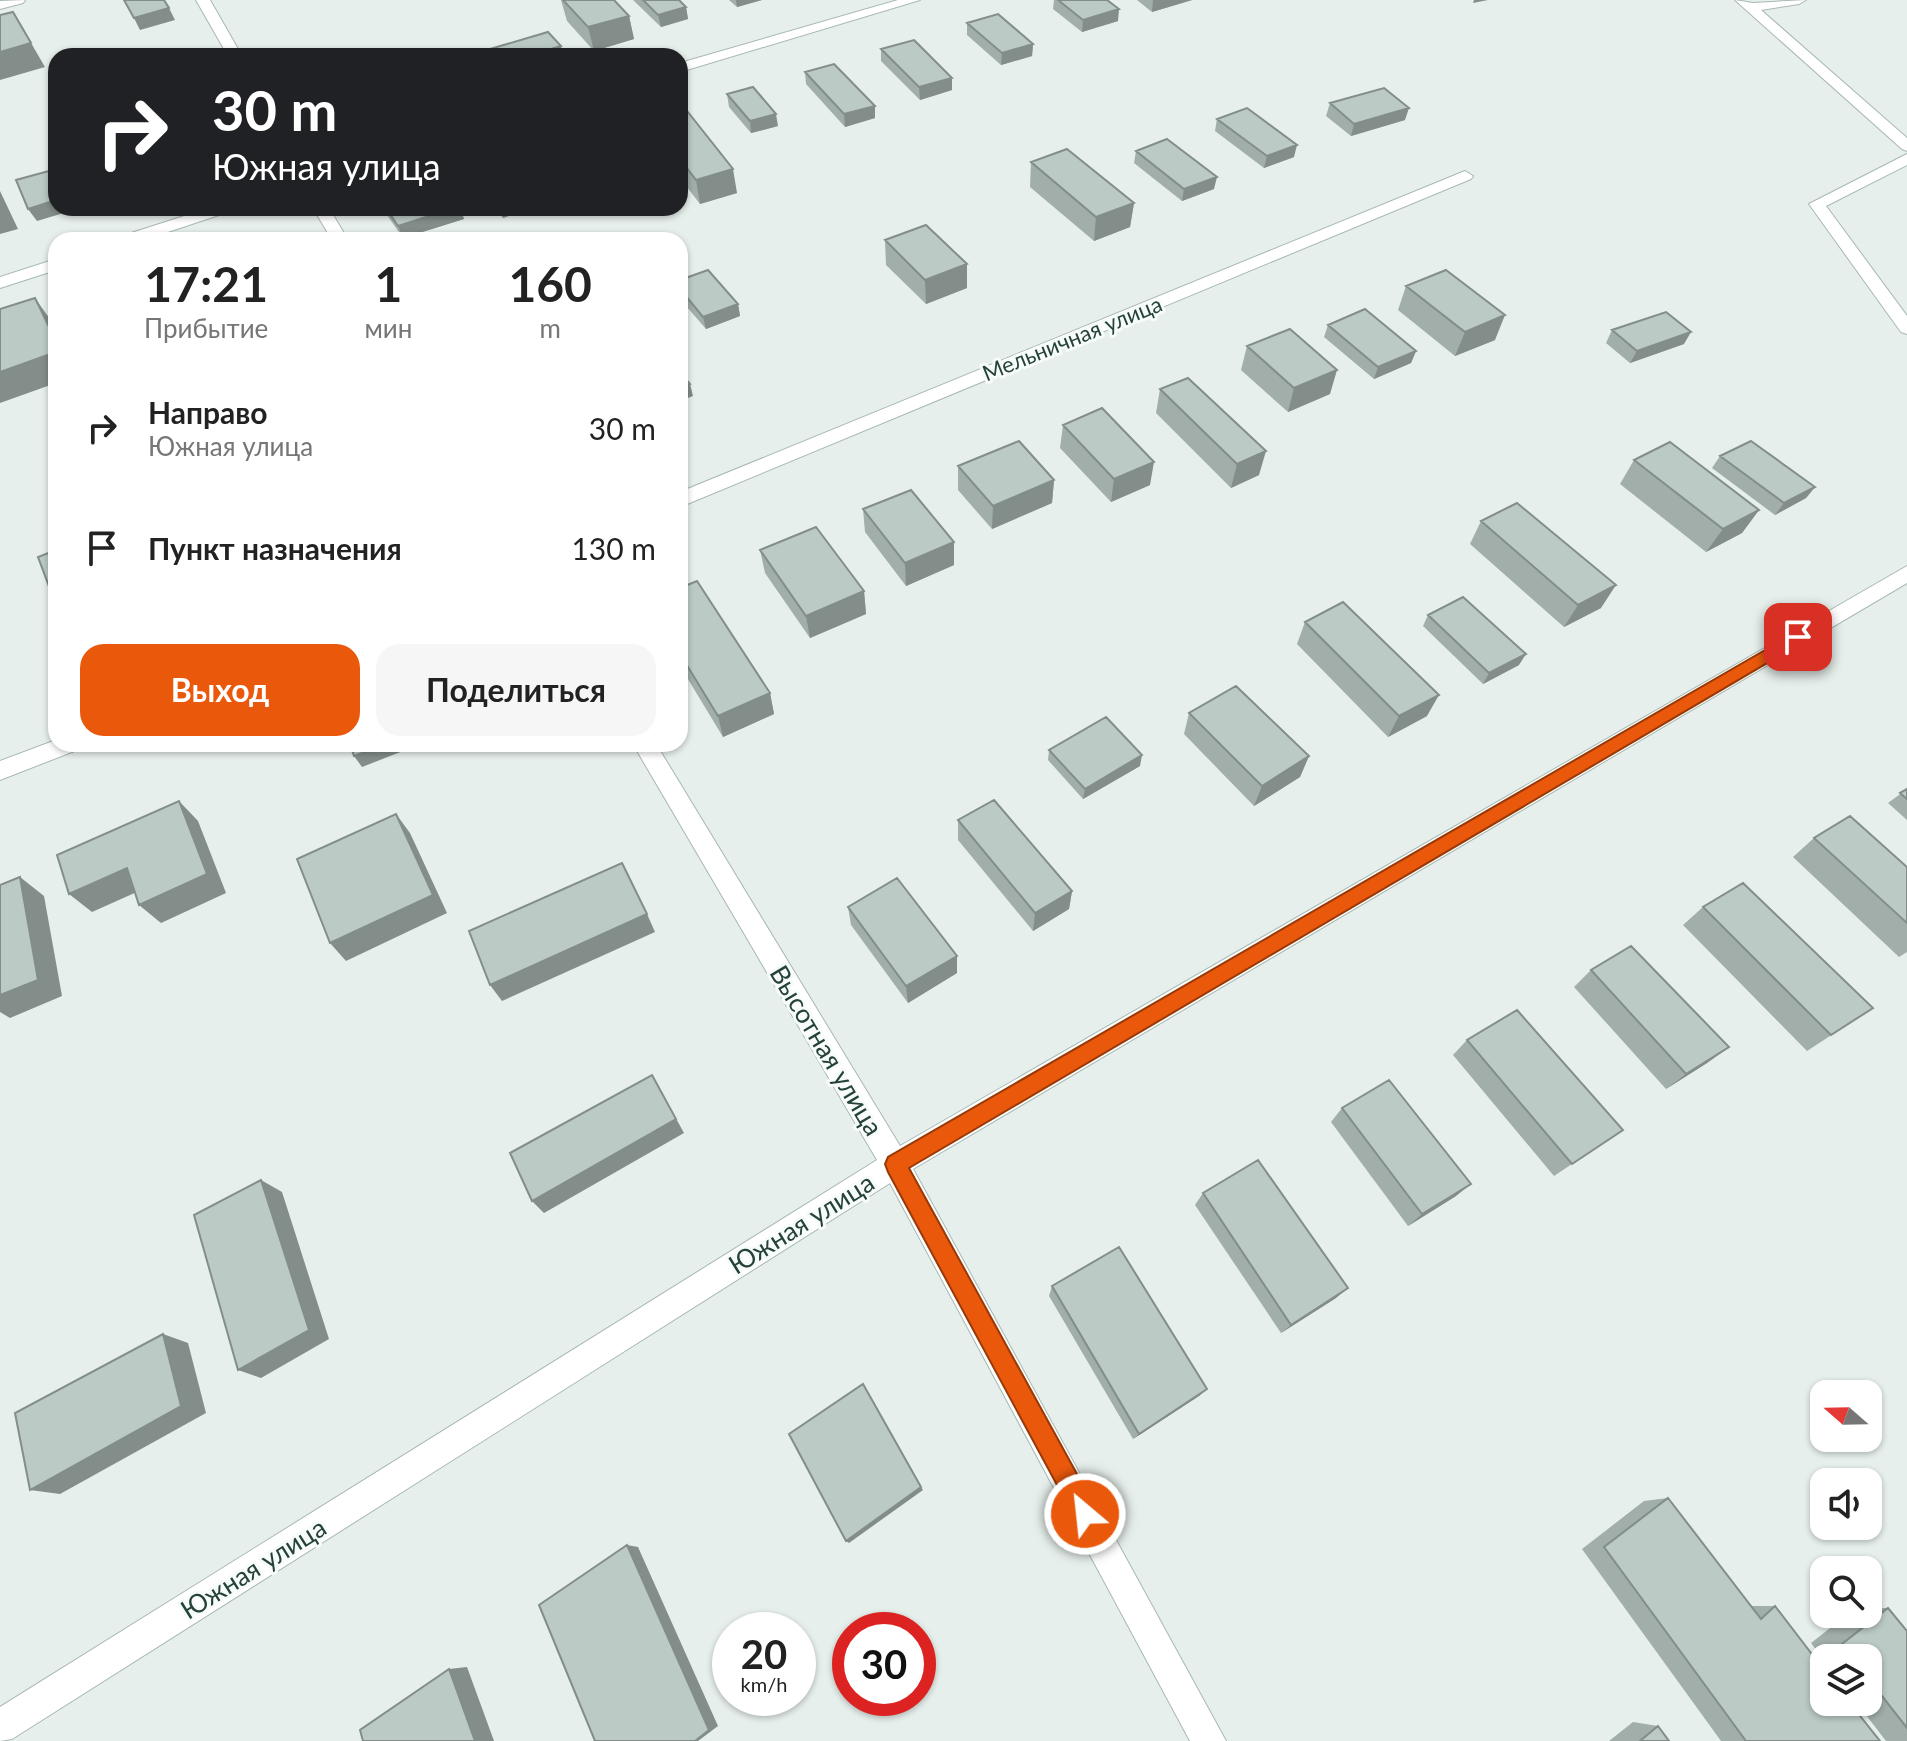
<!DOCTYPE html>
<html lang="ru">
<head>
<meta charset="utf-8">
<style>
  body { margin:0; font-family:Lato,sans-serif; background:#f6f6f6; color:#222; height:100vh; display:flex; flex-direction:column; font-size:30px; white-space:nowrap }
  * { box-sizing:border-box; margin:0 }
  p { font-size:26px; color:#767676 }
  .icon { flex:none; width:44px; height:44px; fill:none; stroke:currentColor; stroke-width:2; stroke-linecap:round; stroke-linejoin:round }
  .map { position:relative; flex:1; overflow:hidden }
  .drawer { position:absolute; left:48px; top:232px; width:640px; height:520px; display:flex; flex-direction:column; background:#fff; border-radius:24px; box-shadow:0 2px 6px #0004 }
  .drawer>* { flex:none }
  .hud { position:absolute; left:48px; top:48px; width:640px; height:168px; border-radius:24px; box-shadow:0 2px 6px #0004; background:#202124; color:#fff; overflow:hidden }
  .needle { width:52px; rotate:290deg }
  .buttons { position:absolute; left:1810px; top:1380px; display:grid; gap:16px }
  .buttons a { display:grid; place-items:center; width:72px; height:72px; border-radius:16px; background:#fff; box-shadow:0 2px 6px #0004; font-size:40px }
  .speed { position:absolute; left:712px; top:1612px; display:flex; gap:16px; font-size:40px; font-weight:700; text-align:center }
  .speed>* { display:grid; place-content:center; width:104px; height:104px; border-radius:50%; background:#fff; box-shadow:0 2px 6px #0004; line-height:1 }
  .speed small { font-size:20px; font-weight:400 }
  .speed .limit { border:12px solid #d22; background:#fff; color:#111 }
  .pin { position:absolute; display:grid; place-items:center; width:68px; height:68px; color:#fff; margin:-34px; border-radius:16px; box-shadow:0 4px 12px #0006 }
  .me { position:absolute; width:88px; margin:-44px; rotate:332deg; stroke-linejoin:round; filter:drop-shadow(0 0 6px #0008) }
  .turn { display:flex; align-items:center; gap:28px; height:168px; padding:0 32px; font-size:36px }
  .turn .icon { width:104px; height:104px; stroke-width:2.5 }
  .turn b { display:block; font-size:56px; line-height:68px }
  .eta { display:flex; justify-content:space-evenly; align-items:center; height:136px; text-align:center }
  .eta b { font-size:48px; font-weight:700; line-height:56px }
  .button { display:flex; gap:16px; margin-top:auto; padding:16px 32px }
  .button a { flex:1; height:92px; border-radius:24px; background:#ea580c; color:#fff; font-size:32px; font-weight:700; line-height:92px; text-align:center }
  .button a+a { background:#f6f6f6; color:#222 }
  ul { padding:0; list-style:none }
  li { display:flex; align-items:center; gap:24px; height:120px; padding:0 32px }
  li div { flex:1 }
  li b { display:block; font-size:30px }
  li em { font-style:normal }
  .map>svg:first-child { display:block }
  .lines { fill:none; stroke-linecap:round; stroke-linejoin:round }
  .service-casing { stroke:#a8b8b2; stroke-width:2 }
  .minor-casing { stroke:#a8b8b2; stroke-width:2 }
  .service { fill:#fff; fill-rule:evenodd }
  .minor { fill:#fff; fill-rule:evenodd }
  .wall { fill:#a1aea9 }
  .shaded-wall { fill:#838d89 }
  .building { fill:#bbcac4; stroke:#838d89; stroke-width:2 }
  .route { fill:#ea580c; stroke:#983908; stroke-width:2 }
  .labels { text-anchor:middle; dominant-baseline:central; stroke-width:6; stroke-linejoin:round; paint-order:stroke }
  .far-street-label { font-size:22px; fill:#24423a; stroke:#f7fbf9 }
  .street-label { font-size:26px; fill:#24423a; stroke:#f7fbf9 }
</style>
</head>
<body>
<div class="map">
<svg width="1907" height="1741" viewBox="0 0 1907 1741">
  <rect width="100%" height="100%" fill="#e6efeb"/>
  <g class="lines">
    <g class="service-casing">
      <path id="service" d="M1735 0 1753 3 1806 0 1799 4 1761 10 1907 138V151L1902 149Z
        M1907 154V165L1826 206 1907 316V334L1901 332 1809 204Z"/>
    </g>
    <g class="minor-casing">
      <path id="minor" d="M25 0 23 3 0 9V1Z
        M196 0H210L242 56H228Z
        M898 0H920L680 72V63Z
        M1465 171 1473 176 1471 179 680 507V492Z
        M209 208H233L231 211 144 240H120L122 236Z
        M313 208H329L348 240H332Z
        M56 259V270L0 288V277Z
        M1907 566V583L913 1169 1226 1741H1190L890 1183 12 1739 0 1741V1707L877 1160 633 744H656L900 1146Z
        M56 740V744H80L77 750 0 780V761Z"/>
    </g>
    <use href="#service" class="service"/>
    <use href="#minor" class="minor"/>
  </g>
  <path class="wall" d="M561 0H614L629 16 634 39 594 51 567 21Z
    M633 0H679L686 7 688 19 661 27Z
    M729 0H762L737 7Z
    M1054 0H1107L1118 21 1082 32 1053 9Z
    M1137 0H1192L1152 12Z
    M967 23 1033 44 1032 56 1001 65 967 35Z
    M881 49 952 90 920 100 881 61Z
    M805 72 875 118 845 127 806 84Z
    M727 94 778 126 751 133 729 107Z
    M680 102 737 193 700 204 680 178Z
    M1330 103 1405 120 1351 136 1326 116Z
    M1217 119 1294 157 1264 168 1215 131Z
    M1136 151 1214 189 1182 201 1134 163Z
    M1031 162 1134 203 1130 227 1094 241 1030 187Z
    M384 208H460L464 219 403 238 387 215Z
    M495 208H532L503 218Z
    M885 240 967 288 926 304 886 265Z
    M680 280 738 304 740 316 706 329 680 299Z
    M1406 286 1495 340 1455 356 1398 310Z
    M1328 325 1416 351 1411 363 1374 379 1324 337Z
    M1612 330 1684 344 1630 363 1606 343Z
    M1247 346 1330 394 1288 412 1241 370Z
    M1160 389 1259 475 1231 488 1156 413Z
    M1063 425 1150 485 1111 502 1060 448Z
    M1720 456 1815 487 1806 498 1775 515 1712 468Z
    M1634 460 1759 510 1742 533 1706 552 1620 484Z
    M958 466 1054 480 1052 503 992 529 958 490Z
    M863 509 954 542V565L906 586 865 532Z
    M1481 521 1601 608 1564 627 1470 544Z
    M760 550 864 591 866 614 810 638 765 573Z
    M680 588 770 693 774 714 723 737 680 666Z
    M1428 615 1519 665 1483 684 1423 626Z
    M1305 622 1427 716 1388 737 1297 644Z
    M1189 713 1309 756 1300 777 1254 806 1184 734Z
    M1049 750 1140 766 1083 799 1048 760Z
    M1907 789V820L1888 803Z
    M958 820 1072 891 1069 909 1033 931 958 840Z
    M1814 838 1907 867V952L1899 957 1793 857Z
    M848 907 957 956V973L908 1003 851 925Z
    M1703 907 1873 1008 1807 1051 1683 925Z
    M1591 970 1729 1047 1707 1063 1666 1089 1574 987Z
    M1467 1040 1623 1130 1554 1176 1453 1055Z
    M1342 1108 1456 1196 1408 1226 1331 1122Z
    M1203 1193 1336 1298 1281 1333 1195 1205Z
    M1052 1286 1207 1389 1199 1396 1133 1439 1049 1296Z
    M1668 1498 1751 1606H1775L1880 1741H1721L1582 1549 1644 1501Z
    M1868 1608H1888L1907 1631V1741H1886L1856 1702H1868V1658H1824V1660L1811 1643 1848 1614H1868Z
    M1633 1722 1658 1726 1669 1741H1609Z"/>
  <path class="shaded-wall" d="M736 0H762L737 7Z
    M1153 0H1192L1152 12Z
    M1474 0H1488L1473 3Z
    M686 7 688 19 661 27 658 15Z
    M169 8 175 20 140 30 134 18Z
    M1119 9 1118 21 1082 32 1083 20Z
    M13 12 45 67 0 80V52Z
    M629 16 634 39 594 51 588 27Z
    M1033 44 1032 56 1001 65 1002 53Z
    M561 46 563 56H528Z
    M952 78V90L920 100 919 87Z
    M875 106V118L845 127 844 114Z
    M1409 108 1405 120 1351 136 1354 124Z
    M776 114 778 126 751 133 750 121Z
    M1297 145 1294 157 1264 168 1267 156Z
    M733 169 737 193 700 204 696 180Z
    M1217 177 1214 189 1182 201 1184 189Z
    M0 191 18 229 0 234Z
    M56 200V208L77 209 37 221 28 209Z
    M1134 203 1130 227 1094 241 1096 217Z
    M454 208H460L464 219 403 238 398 226Z
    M500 208H532L503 218Z
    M967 264V288L926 304 925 280Z
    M35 298 52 322 56 330V341Z
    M738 304 740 316 706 329 703 317Z
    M1505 315 1495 340 1455 356 1465 332Z
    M1691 332 1684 344 1630 363 1637 351Z
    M1416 351 1411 363 1374 379 1378 367Z
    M56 352V383L0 403V372Z
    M1337 370 1330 394 1288 412 1294 388Z
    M690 384 693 396 680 401V388Z
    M1266 451 1259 475 1231 488 1237 464Z
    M1154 462 1150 485 1111 502 1114 479Z
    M1054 480 1052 503 992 529 993 506Z
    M1815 487 1806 498 1775 515 1784 503Z
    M1759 510 1742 533 1706 552 1723 529Z
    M954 542V565L906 586 905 563Z
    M1616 585 1601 608 1564 627 1578 605Z
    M864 591 866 614 810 638 806 616Z
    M1526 654 1519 665 1483 684 1489 673Z
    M770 693 774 714 723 737 718 716Z
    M1439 695 1427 716 1388 737 1399 716Z
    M386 744H400L403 751 362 767 354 756Z
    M1142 755 1140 766 1083 799 1085 789Z
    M1309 756 1300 777 1254 806 1262 786Z
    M179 801 198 821 226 893 161 923 139 905Z
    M396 814 410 833 447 913 346 961 330 943Z
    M127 868 148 887 92 912 69 894Z
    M20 877 44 896 62 996 10 1018 0 1012V995Z
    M1072 891 1069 909 1033 931 1035 913Z
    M647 914 655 932 502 1001 490 985Z
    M957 956V973L908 1003 906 986Z
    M1729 1047 1707 1063 1666 1089 1686 1074Z
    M652 1075 684 1133 544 1213 532 1201Z
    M261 1180 282 1192 329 1339 261 1378 238 1370Z
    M1471 1184 1456 1196 1408 1226 1422 1214Z
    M1348 1288 1336 1298 1281 1333 1291 1325Z
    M163 1334 188 1343 206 1413 60 1494 30 1490Z
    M1207 1389 1199 1396 1133 1439 1139 1434Z
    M921 1487 923 1490 849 1543 846 1541Z
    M627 1545 638 1547 718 1726 698 1741H695Z
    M467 1667 494 1741H475L449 1669Z"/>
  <path class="building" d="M124 0H164L169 8 134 18Z
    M563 0H614L629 16 588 27Z
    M643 0H679L686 7 658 15Z
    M1058 0H1107L1119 9 1083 20Z
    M13 12 31 43 0 52V15Z
    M998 14 1033 44 1002 53 967 23Z
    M548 32 561 46 528 56H496L490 49Z
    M914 40 952 78 919 87 881 49Z
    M440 51 444 56H422Z
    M834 64 875 106 844 114 805 72Z
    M753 87 776 114 750 121 727 94Z
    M1384 88 1409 108 1354 124 1330 103Z
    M680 102 733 169 696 180 680 159Z
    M1247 108 1297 145 1267 156 1217 119Z
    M1167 139 1217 177 1184 189 1136 151Z
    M1067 149 1134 203 1096 217 1031 162Z
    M56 169V200L28 209 16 180Z
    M386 208H454L398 226Z
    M926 225 967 264 925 280 885 240Z
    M708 270 738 304 703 317 680 289V280Z
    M1446 270 1505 315 1465 332 1406 286Z
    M35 298 56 341V352L0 372V309Z
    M1365 309 1416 351 1378 367 1328 325Z
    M1666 312 1691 332 1637 351 1612 330Z
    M1290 329 1337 370 1294 388 1247 346Z
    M680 372 690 384 680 388Z
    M1188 378 1266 451 1237 464 1160 389Z
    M1102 408 1154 462 1114 479 1063 425Z
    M1019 441 1054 480 993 506 958 466Z
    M1751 441 1815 487 1784 503 1720 456Z
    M1670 442 1759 510 1723 529 1634 460Z
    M911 490 954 542 905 563 863 509Z
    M1517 503 1616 585 1578 605 1481 521Z
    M816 527 864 591 806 616 760 550Z
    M56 550V605L38 557Z
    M697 581 770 693 718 716 680 654V588Z
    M1463 597 1526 654 1489 673 1428 615Z
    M1343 602 1439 695 1399 716 1305 622Z
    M1236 686 1309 756 1262 786 1189 713Z
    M1106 717 1142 755 1085 789 1049 750Z
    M350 744H386L354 756Z
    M1907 789V799L1900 793Z
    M994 800 1072 891 1035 913 958 820Z
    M179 801 207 874 139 905 127 868 69 894 57 855Z
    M396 814 433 895 330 943 297 859Z
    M1850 816 1907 867V923L1814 838Z
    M622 863 647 914 490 985 469 931Z
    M20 877 38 980 0 995V885Z
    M897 878 957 956 906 986 848 907Z
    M1743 883 1873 1008 1831 1035 1703 907Z
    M1631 946 1729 1047 1686 1074 1591 970Z
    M1517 1010 1623 1130 1572 1164 1467 1040Z
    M652 1075 676 1119 532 1201 510 1153Z
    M1389 1080 1471 1184 1422 1214 1342 1108Z
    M1258 1160 1348 1288 1291 1325 1203 1193Z
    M261 1180 309 1330 238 1370 194 1215Z
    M1119 1247 1207 1389 1139 1434 1052 1286Z
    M163 1334 181 1406 30 1490 15 1413Z
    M863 1384 921 1487 846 1541 789 1434Z
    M1668 1498 1761 1619 1775 1606 1824 1670V1702H1849L1880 1741H1746L1604 1547Z
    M627 1545 709 1730 695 1741H595L539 1605Z
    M1888 1608 1907 1631V1728L1868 1678V1658H1852L1842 1644Z
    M449 1669 475 1741H363L360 1730Z
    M1658 1726 1669 1741H1640Z"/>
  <path class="route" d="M1798 631 1806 637 1803 642 909 1168 1094 1505 1097 1514 1094 1522 1085 1526 1077 1522 888 1172 885 1164 888 1157Z"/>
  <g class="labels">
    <g class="far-street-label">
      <text transform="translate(1072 338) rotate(-22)">Мельничная улица</text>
    </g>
    <g class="street-label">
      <text transform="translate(827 1050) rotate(59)">Высотная улица</text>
      <text transform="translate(801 1223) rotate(-32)">Южная улица</text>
      <text transform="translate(253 1568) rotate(-32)">Южная улица</text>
    </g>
  </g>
</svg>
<div class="buttons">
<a><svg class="needle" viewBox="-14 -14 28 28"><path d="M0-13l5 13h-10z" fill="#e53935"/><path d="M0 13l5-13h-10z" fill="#767676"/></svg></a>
<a><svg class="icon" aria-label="sound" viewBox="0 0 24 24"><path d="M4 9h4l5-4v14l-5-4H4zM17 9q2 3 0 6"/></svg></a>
<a><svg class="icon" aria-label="search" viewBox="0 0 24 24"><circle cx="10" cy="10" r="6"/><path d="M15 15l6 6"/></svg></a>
<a><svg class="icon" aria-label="layers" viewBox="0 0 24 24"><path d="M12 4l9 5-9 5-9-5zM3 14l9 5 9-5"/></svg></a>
</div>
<div class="speed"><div>20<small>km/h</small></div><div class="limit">30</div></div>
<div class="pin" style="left:1798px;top:637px;background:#d93025"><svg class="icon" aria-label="arrive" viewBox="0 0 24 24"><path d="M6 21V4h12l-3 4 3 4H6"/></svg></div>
<svg class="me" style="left:1085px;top:1514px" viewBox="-20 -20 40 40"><circle r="17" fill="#ea580c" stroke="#fff" stroke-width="3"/><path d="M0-11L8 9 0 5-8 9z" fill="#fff"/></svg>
<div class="hud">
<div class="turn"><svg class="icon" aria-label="right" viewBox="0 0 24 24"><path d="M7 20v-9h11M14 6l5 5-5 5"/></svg><div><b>30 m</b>Южная улица</div></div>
</div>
<section class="drawer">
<div class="eta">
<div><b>17:21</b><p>Прибытие</p></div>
<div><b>1</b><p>мин</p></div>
<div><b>160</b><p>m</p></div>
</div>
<ul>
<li><svg class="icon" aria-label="right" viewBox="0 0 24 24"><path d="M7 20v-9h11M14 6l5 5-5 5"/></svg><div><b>Направо</b><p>Южная улица</p></div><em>30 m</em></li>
<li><svg class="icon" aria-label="arrive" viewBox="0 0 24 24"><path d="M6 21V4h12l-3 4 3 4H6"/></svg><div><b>Пункт назначения</b></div><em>130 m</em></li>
</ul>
<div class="button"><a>Выход</a><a>Поделиться</a></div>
</section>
</div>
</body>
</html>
